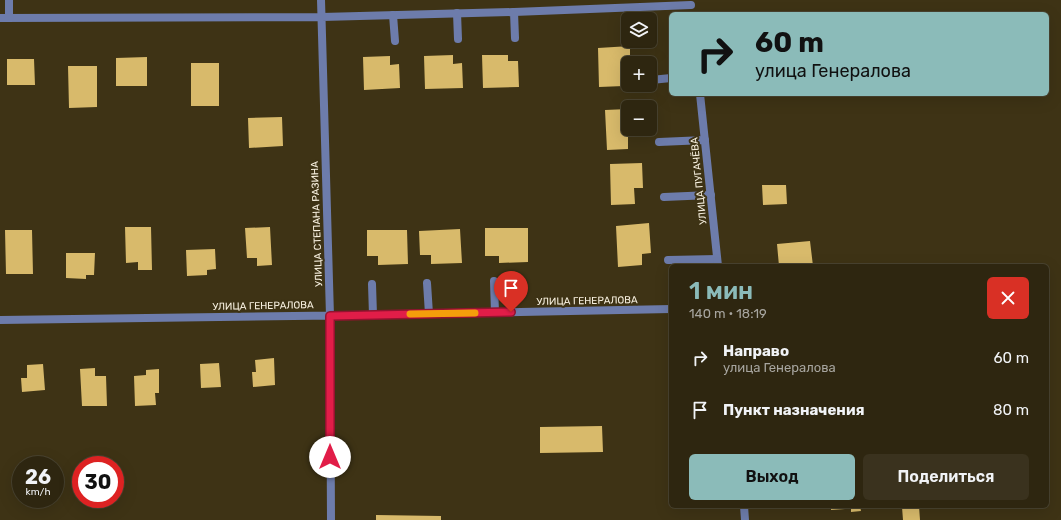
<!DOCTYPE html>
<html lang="ru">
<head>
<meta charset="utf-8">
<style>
  body { margin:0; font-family:Rubik,sans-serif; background:#3a321e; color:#f1f3f6; height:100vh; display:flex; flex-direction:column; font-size:15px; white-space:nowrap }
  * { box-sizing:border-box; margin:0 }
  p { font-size:13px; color:#a7a59f }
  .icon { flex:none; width:22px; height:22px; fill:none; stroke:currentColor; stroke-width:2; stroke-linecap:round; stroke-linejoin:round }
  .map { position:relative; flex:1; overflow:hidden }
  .panel { position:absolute; left:669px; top:264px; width:380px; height:244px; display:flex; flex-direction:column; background:#2e2610; border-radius:6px; box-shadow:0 4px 16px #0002,0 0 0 1px #494330 }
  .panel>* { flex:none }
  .guide { position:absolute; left:669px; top:12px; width:380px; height:84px; border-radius:6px; box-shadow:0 4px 16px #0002,0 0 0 1px #494330; background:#8bbbb9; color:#111; overflow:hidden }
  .controls { position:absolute; left:621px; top:12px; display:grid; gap:8px }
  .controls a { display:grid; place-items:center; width:36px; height:36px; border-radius:6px; background:#2e2610; box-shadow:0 4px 16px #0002,0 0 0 1px #494330; font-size:20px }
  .speed { position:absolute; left:12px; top:456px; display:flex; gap:8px; font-size:20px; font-weight:700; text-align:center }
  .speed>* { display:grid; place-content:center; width:52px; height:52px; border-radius:50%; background:#2e2610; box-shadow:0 4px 16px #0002,0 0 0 1px #494330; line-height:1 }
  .speed small { font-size:10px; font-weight:400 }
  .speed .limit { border:6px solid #d22; background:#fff; color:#111 }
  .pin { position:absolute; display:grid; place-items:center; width:34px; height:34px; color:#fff; margin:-41px -17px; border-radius:50% 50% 50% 0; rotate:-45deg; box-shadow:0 0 4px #0007 }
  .pin .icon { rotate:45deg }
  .me { position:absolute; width:44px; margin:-22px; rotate:0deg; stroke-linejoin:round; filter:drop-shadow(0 0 3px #0008) }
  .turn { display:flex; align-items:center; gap:14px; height:84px; padding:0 20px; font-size:18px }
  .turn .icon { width:52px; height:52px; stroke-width:2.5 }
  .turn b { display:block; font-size:28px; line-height:34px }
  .round { display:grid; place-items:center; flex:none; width:42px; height:42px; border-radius:6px; background:#3a321e }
  .summary { display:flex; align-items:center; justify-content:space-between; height:68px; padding:0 20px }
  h1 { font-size:24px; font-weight:600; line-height:30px; color:#8bbbb9 }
  .cta { display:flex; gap:8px; margin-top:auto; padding:8px 20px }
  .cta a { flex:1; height:46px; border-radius:6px; background:#8bbbb9; color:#111; font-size:16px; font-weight:600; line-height:46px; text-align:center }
  .cta a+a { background:#3a321e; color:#f1f3f6 }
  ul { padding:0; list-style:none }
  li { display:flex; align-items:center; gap:12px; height:52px; padding:0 20px }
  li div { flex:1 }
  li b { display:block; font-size:15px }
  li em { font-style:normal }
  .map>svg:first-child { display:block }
  .building { fill:#d8ba6b }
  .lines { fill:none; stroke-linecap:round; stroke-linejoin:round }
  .service { stroke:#6d7cab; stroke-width:8 }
  .minor { stroke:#6d7cab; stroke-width:8 }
  .route-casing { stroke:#92132f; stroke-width:10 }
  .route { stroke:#e11d48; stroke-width:7 }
  .slow { stroke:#f59e0b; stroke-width:7 }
  .labels { text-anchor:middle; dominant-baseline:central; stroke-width:4; stroke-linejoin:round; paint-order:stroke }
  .street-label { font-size:10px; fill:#faf3e2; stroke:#3e3315 }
</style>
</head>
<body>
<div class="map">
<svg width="1061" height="520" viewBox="0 0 1061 520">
  <rect width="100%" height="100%" fill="#3e3315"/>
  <path class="building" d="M630 46V63H628V70L624 71V86L599 87 598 48Z
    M453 55V64L462 63 463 88 425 89 424 56Z
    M482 55H508V61H518L519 87 483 88Z
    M390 56V65L399 64 400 88 364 90 363 57Z
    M147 57V86H116V58Z
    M7 59H34L35 85H7Z
    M191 63H219V106H191Z
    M68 66H97V107L69 108Z
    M628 109V129H639V134H628V149L607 150 605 110Z
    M282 117 283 146 249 148 248 118Z
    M642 163 643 188H634L635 204 611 205 610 164Z
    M762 185H786L787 204 763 205Z
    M649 223 651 253 642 254V265L618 267 616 226Z
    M125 227H151L152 270H138V262L126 263Z
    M270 227 272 265 257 266V258H247L245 228Z
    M485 228H528V262L499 263V256H485Z
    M460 229 462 263 431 264V255H420L419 231Z
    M5 230H32L33 274H6Z
    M367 230H407L408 264 378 265V256H367Z
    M810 241 813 266H779L777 244Z
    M215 249 216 269 207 270V275L187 276 186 250Z
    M66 253H95L94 275H86V279L66 278Z
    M274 358 275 385 253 387 252 372H256L255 360Z
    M219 363 221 387 201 388 200 364Z
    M43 364 45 390 22 392 21 378H27V365Z
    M95 368V376H106L107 406H82L80 369Z
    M159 369V393H155L156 405 135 406 134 376 146 375V370Z
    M602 426 603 452 540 453V427Z
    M831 506H845V509L831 510Z
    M851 506H860L861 511 851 512Z
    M919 506 920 520H903L902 507Z
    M376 515 441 516V520H376Z"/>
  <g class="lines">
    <path class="service" d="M514 12 515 38
      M457 13 458 39
      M393 15 395 41
      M651 80 671 78
      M659 142 705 140
      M664 197 711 195
      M668 260 717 259
      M494 281 495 313
      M427 283 429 314
      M372 284 373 315"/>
    <path class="minor" d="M9 0V17
      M321 0 330 316 331 520
      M0 18 322 17 514 12 691 5
      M700 94 718 266
      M0 320 373 315 671 309
      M744 506 745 520"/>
  </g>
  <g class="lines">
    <g class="route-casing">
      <path id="route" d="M330 457V316L511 312"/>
    </g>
    <use href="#route" class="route"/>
    <path class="slow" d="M410 314 475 313"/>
  </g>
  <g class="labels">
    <g class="street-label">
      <text transform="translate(699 181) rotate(-96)">УЛИЦА ПУГАЧЁВА</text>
      <text transform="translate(317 224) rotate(-92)">УЛИЦА СТЕПАНА РАЗИНА</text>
      <text transform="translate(587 301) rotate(-1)">УЛИЦА ГЕНЕРАЛОВА</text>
      <text transform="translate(263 306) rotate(-1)">УЛИЦА ГЕНЕРАЛОВА</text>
    </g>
  </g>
</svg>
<div class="controls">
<a><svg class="icon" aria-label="layers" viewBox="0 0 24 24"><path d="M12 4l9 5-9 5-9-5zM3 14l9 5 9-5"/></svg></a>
<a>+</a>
<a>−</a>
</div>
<div class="speed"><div>26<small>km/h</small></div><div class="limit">30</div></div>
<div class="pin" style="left:511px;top:312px;background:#d93025"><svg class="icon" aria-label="arrive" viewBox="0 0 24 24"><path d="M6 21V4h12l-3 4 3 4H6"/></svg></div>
<svg class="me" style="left:330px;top:457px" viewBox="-20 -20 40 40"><circle r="19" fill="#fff"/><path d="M0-13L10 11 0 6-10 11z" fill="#e11d48"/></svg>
<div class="guide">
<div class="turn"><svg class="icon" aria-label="right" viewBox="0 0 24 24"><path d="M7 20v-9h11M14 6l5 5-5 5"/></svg><div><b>60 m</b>улица Генералова</div></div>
</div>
<section class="panel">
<div class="summary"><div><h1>1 мин</h1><p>140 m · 18:19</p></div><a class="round" style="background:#d93025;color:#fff"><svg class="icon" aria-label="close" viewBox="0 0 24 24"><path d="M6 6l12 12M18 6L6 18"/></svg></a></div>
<ul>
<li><svg class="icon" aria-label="right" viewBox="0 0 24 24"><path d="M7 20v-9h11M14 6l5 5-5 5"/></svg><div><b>Направо</b><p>улица Генералова</p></div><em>60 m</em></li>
<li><svg class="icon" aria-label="arrive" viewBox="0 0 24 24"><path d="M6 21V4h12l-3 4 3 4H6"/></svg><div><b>Пункт назначения</b></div><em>80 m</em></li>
</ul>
<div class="cta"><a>Выход</a><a>Поделиться</a></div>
</section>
</div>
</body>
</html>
